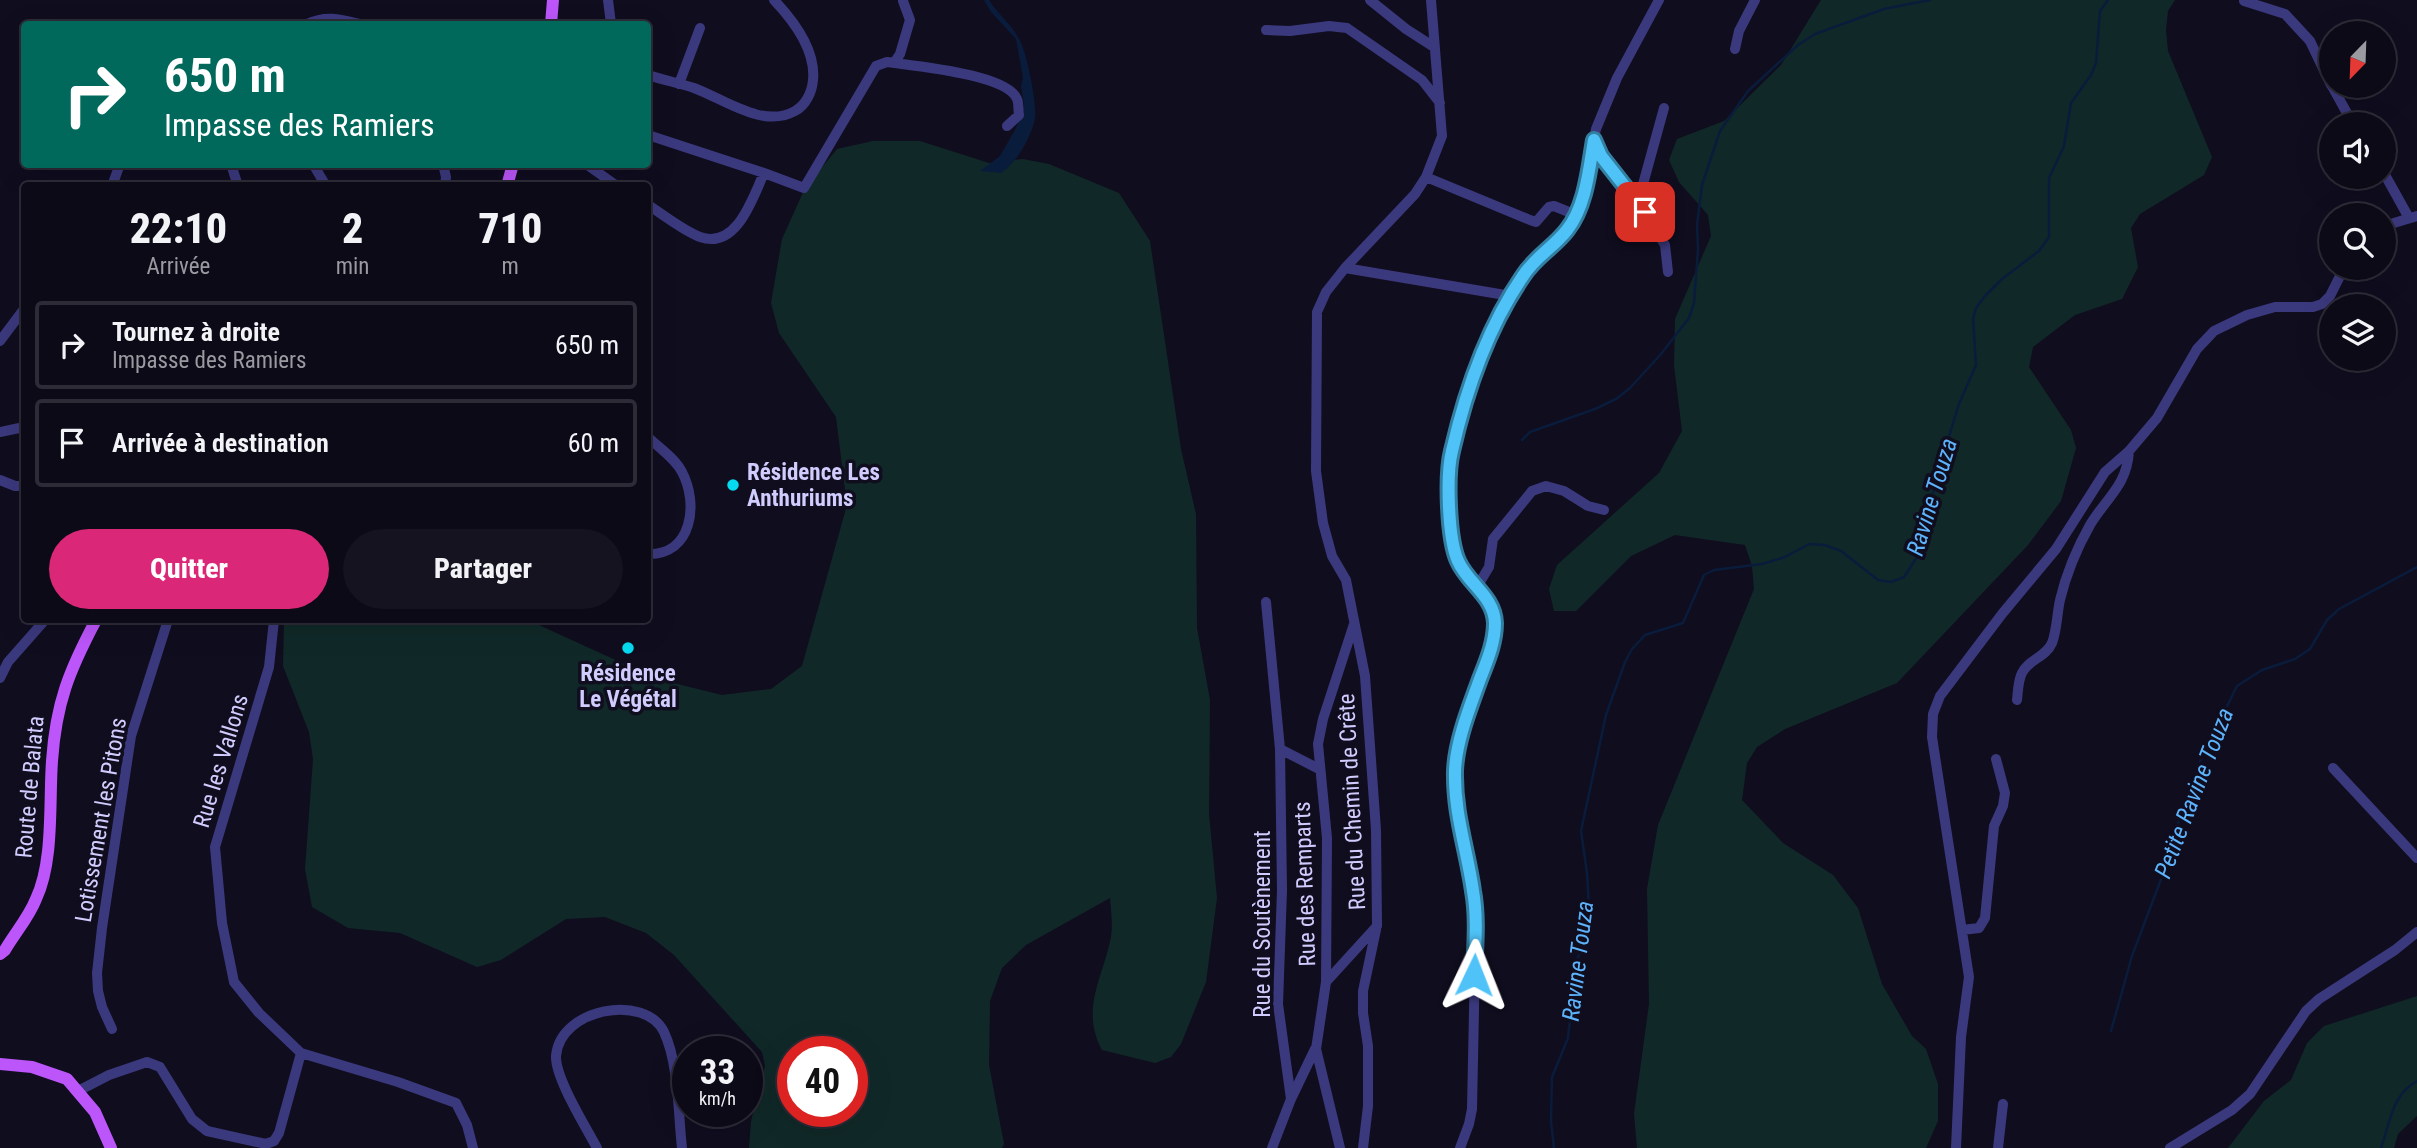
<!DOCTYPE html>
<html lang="fr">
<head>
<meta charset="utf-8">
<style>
  body { margin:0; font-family:"Roboto Condensed",sans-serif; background:#151320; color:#f1f3f6; height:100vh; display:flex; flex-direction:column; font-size:26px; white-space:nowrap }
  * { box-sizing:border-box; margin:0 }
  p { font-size:23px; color:#9a9aa1 }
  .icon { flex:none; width:38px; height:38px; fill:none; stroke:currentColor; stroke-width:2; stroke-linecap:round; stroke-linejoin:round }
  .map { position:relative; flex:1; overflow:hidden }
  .panel { position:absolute; left:21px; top:182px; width:630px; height:441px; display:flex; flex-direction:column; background:#0c0a17; border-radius:7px; box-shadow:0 7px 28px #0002,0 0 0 2px #2c2b36 }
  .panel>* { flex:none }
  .hud { position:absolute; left:21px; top:21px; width:630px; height:147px; border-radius:7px; box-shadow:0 7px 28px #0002,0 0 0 2px #2c2b36; background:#00695c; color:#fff; overflow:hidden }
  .needle { width:46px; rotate:203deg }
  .controls { position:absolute; left:2319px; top:21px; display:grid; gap:14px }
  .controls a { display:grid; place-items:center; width:77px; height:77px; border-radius:50%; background:#0c0a17; box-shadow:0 7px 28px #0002,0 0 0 2px #2c2b36; font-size:35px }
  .speed { position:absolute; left:672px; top:1036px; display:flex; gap:14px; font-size:35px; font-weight:700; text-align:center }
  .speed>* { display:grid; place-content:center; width:91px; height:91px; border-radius:50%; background:#0c0a17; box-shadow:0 7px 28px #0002,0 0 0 2px #2c2b36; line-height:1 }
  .speed small { font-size:18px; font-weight:400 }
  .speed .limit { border:10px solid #d22; background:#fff; color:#111 }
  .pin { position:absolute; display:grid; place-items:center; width:60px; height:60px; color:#fff; margin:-30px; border-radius:14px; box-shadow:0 4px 10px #0006 }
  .me { position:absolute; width:77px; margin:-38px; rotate:2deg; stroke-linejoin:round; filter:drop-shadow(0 0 5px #0008) }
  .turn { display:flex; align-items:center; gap:24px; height:147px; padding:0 28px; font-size:32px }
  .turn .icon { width:91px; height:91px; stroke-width:2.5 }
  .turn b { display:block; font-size:49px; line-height:60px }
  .eta { display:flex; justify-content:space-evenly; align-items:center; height:119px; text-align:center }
  .eta b { font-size:42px; font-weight:800; line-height:49px }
  .action { display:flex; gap:14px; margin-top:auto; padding:14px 28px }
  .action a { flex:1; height:80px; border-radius:42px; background:#db2777; color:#fff; font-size:28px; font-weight:800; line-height:80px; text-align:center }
  .action a+a { background:#151320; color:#f1f3f6 }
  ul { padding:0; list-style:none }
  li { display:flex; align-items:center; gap:21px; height:88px; margin:0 14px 10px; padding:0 14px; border:4px solid #2c2b36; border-radius:7px }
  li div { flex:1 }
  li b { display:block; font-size:26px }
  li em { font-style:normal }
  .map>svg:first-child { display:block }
  .green { fill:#102928; fill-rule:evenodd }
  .water { fill:#0a1c3b }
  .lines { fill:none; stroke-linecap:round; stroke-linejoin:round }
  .stream { stroke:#0a1c3b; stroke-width:2.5 }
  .minor { stroke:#3b397d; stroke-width:10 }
  .major { stroke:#bc56fb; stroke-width:12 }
  .route-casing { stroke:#337fa1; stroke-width:18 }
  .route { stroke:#4fc3f7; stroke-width:12 }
  .poi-dot { fill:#06daf0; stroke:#100d1f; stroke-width:2.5 }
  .labels { text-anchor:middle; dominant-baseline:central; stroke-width:7; stroke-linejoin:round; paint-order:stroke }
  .poi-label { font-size:23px; font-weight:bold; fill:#d1ccfe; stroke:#100d1f; text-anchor:start }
  .street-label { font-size:23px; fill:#d1ccfe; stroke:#100d1f }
  .water-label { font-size:24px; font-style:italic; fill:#5db3fb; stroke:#100d1f }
</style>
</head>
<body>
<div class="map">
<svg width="2417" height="1148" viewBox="0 0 2417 1148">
  <rect width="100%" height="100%" fill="#100d1f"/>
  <path class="green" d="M1821 0H2175L2168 11 2166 30 2168 51 2212 157 2204 175 2140 214 2131 228 2138 267 2122 299 2075 315 2033 347 2029 367 2071 430 2076 448 2061 501 2028 545 1897 683 1785 729 1757 747 1747 763 1742 800 1783 843 1833 875 1858 908 1882 984 1912 1036 1926 1049 1938 1084V1121L1926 1148H1637L1634 1114 1649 1004 1647 889 1658 825 1754 589 1752 566 1745 545 1675 535 1631 556 1576 611H1554L1549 589 1557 565 1659 473 1682 431 1674 365 1675 319 1711 236 1708 215 1679 182 1669 160 1677 139 1724 121 1781 65Z
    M873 141H920L989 163 1023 159 1049 164 1119 193 1150 241 1181 449 1196 514 1197 628 1210 700 1209 814 1217 898 1206 982 1181 1044 1171 1057 1155 1063 1102 1050C1080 1009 1103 978 1111 937 1113 925 1111 910 1110 898L1026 945 1002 968 990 1001 989 1065 1004 1144 1002 1148H749L751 1121 765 1066 762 1052 674 955 646 933 605 917 566 919 501 960 477 967 400 933 348 928 312 907 305 869 313 759 309 732 283 666 284 620H528L657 679 722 695 771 689 802 666 847 505 836 417 779 333 771 303 782 239 805 188 837 149ZM793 1052H852V1111H793Z
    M2417 996V1116L2398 1134 2394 1148H2228L2264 1101 2291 1080 2307 1043 2324 1026Z"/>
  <path class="water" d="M984 0H989C998 14 1011 24 1019 39 1027 52 1037 104 1035 118 1032 136 1016 164 1001 173L980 171 1000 156 1016 128 1024 105 1021 86 1023 78 1016 39 991 12Z"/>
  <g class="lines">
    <path class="stream" d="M1522 440 1530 432 1595 409 1616 399 1630 388 1661 354 1689 318 1694 303 1698 250 1697 225 1702 185 1720 131 1748 91 1798 45 1815 34 1884 9 1930 0
      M2111 1031 2132 956 2160 882 2181 814 2201 759 2237 686 2262 670 2295 659 2310 649 2327 620 2339 609 2417 567
      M1554 1148 1551 1121 1552 1077 1568 1038 1576 962 1585 941 1589 908 1587 873 1581 831 1606 715 1625 662 1632 649 1645 635 1683 623 1704 575 1714 570 1762 564 1785 557 1809 544 1825 545 1841 551 1878 580 1891 582 1904 577 1917 557 1940 465 1959 404 1976 365 1973 319 1976 308 1985 296 2002 279 2039 251 2049 237V178L2064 146 2071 103 2091 75 2096 63 2100 11 2108 0
      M2381 1148C2390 1123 2392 1094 2417 1081"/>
    <path class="minor" d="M608 0 611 24
      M1370 0 1406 29 1434 47
      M2244 1 2285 14 2310 41 2331 85
      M307 24C326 15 340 19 360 24
      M1266 30 1290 31 1329 26 1347 28 1422 80 1440 103
      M1735 49 1739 31 1755 0
      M894 63 900 54 910 20 903 1
      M648 75C663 80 679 83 694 88 724 99 763 129 795 111 806 105 812 92 813 80 816 50 793 20 774 0
      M679 84 700 28
      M2332 86 2353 124
      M648 135 764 173 804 188 876 66 887 62C913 66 1007 74 1017 99 1019 103 1018 111 1019 115L1007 126
      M1595 140 1601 156 1636 199 1640 195 1664 108
      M231 164 238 186
      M313 164 326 186
      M443 164 446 177 445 186
      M586 164 617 186
      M2384 173 2409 218
      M1426 177 1530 220 1536 222 1549 207 1554 206 1576 215
      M112 186 120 164
      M1636 199 1665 245 1668 272
      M648 205C664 215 682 230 700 237 737 250 753 197 764 173
      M2384 226 2417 216
      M1345 268 1511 296
      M0 341 24 309
      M0 432 24 427
      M648 437C659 448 675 458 682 472 699 504 692 555 648 554
      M0 480 15 486H24
      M1477 587 1489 567 1493 539 1532 491 1546 486 1564 491 1588 506 1604 510
      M1266 602 1280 749 1282 890 1278 1004 1291 1099
      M274 620 269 667 215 847 222 923 234 982 259 1013 301 1053 398 1082 456 1103 467 1125 473 1148
      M0 678 8 662 45 620
      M2017 700C2018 692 2018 680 2022 673 2028 660 2046 657 2052 643 2057 630 2057 613 2060 600 2066 575 2077 548 2090 525 2106 498 2127 486 2129 451
      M1280 749 1319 769
      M2333 768 2417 858
      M1962 930 1979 928 1985 918 1994 826 2003 806 2005 793 1996 759
      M1326 982 1377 926
      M112 1029 102 1007 98 991 97 973 102 928 131 736 168 620
      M78 1091 109 1075 147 1062 160 1067 192 1119 207 1131 266 1144 274 1141 279 1133 301 1053
      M597 1148C586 1127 555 1078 556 1056 560 1008 645 993 664 1032 679 1064 678 1113 682 1148
      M1272 1148 1291 1099 1315 1049
      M1340 1148 1316 1049 1326 982 1327 838 1318 744 1323 719 1354 624
      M1363 1148 1368 1106V1046L1363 1013V991L1377 925 1376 830 1365 676 1346 580 1332 556 1323 523 1316 471 1317 312 1326 292 1345 268 1415 194 1426 177 1442 136 1431 0
      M1460 1148 1469 1124 1472 1109 1476 912 1469 870 1459 831 1455 769 1458 749 1492 650 1495 623 1489 600 1463 570 1454 549 1450 513 1451 454 1469 390 1491 330 1522 276 1534 261 1568 229 1579 208 1596 129 1617 78 1659 0
      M1956 1148 1961 1037 1969 977 1932 737 1933 714 1940 696 2002 614 2056 549 2105 472 2129 451 2157 418 2197 349 2214 331 2247 315 2275 307H2313L2322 304 2330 296 2344 268
      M1998 1148 2003 1104
      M2170 1148 2232 1110 2250 1094 2306 1011 2319 999 2395 950 2417 932"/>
    <path class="major" d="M551 24 553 0
      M507 186 513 164
      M0 954 5 950C15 933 29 917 36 899 54 861 49 803 52 761 56 703 69 671 96 620
      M0 1064 32 1067 67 1079 95 1112 111 1148"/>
  </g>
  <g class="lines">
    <g class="route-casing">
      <path id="route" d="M1474 975C1475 947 1478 919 1473 891 1467 849 1454 814 1455 771 1456 741 1470 707 1480 679 1487 661 1495 643 1495 623 1494 596 1468 584 1458 561 1448 539 1446 475 1452 451 1466 390 1488 327 1523 276 1535 257 1554 247 1567 230 1586 206 1589 169 1594 140L1601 156 1645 212"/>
    </g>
    <use href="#route" class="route"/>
  </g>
  <g class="poi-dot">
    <circle cx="733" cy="485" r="7"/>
    <circle cx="628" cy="648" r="7"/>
  </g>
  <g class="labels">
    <g class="poi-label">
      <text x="747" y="472">Résidence Les<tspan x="747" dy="26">Anthuriums</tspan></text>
      <text x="628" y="673" text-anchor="middle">Résidence<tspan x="628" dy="26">Le Végétal</tspan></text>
    </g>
    <g class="street-label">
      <text transform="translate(221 761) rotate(-73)">Rue les Vallons</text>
      <text transform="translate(30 787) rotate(-85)">Route de Balata</text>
      <text transform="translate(1352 802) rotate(-93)">Rue du Chemin de Crête</text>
      <text transform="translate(101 820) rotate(-80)">Lotissement les Pitons</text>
      <text transform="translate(1305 884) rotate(-92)">Rue des Remparts</text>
      <text transform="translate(1262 924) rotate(-90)">Rue du Soutènement</text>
    </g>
    <g class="water-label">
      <text transform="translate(1932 497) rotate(-73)">Ravine Touza</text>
      <text transform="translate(2194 793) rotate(-69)">Petite Ravine Touza</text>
      <text transform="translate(1578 961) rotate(-83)">Ravine Touza</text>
    </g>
  </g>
</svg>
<div class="controls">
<a><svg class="needle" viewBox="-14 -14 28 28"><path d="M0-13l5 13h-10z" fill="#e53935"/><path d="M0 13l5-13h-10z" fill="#9a9aa1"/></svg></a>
<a><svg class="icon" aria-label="sound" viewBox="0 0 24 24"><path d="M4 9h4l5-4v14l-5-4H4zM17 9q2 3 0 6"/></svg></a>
<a><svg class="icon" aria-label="search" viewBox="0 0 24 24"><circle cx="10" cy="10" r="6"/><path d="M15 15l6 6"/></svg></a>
<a><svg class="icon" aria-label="layers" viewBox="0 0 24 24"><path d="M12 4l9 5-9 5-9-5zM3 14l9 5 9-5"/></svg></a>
</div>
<div class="speed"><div>33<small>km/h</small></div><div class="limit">40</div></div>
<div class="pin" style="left:1645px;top:212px;background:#d93025"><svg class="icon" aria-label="arrive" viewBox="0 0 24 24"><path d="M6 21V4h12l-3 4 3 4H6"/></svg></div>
<svg class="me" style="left:1474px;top:975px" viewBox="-20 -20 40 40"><path d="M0-17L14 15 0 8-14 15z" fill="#4fc3f7" stroke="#fff" stroke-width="4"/></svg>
<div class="hud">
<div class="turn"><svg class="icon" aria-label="right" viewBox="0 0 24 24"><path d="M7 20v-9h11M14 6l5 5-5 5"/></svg><div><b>650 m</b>Impasse des Ramiers</div></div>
</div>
<section class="panel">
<div class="eta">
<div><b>22:10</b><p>Arrivée</p></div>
<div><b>2</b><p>min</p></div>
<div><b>710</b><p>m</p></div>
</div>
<ul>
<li><svg class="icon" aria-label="right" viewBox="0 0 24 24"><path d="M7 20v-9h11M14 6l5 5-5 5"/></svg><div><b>Tournez à droite</b><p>Impasse des Ramiers</p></div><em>650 m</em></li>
<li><svg class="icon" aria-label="arrive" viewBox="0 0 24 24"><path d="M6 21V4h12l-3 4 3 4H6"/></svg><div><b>Arrivée à destination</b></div><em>60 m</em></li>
</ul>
<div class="action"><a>Quitter</a><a>Partager</a></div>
</section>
</div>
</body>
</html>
